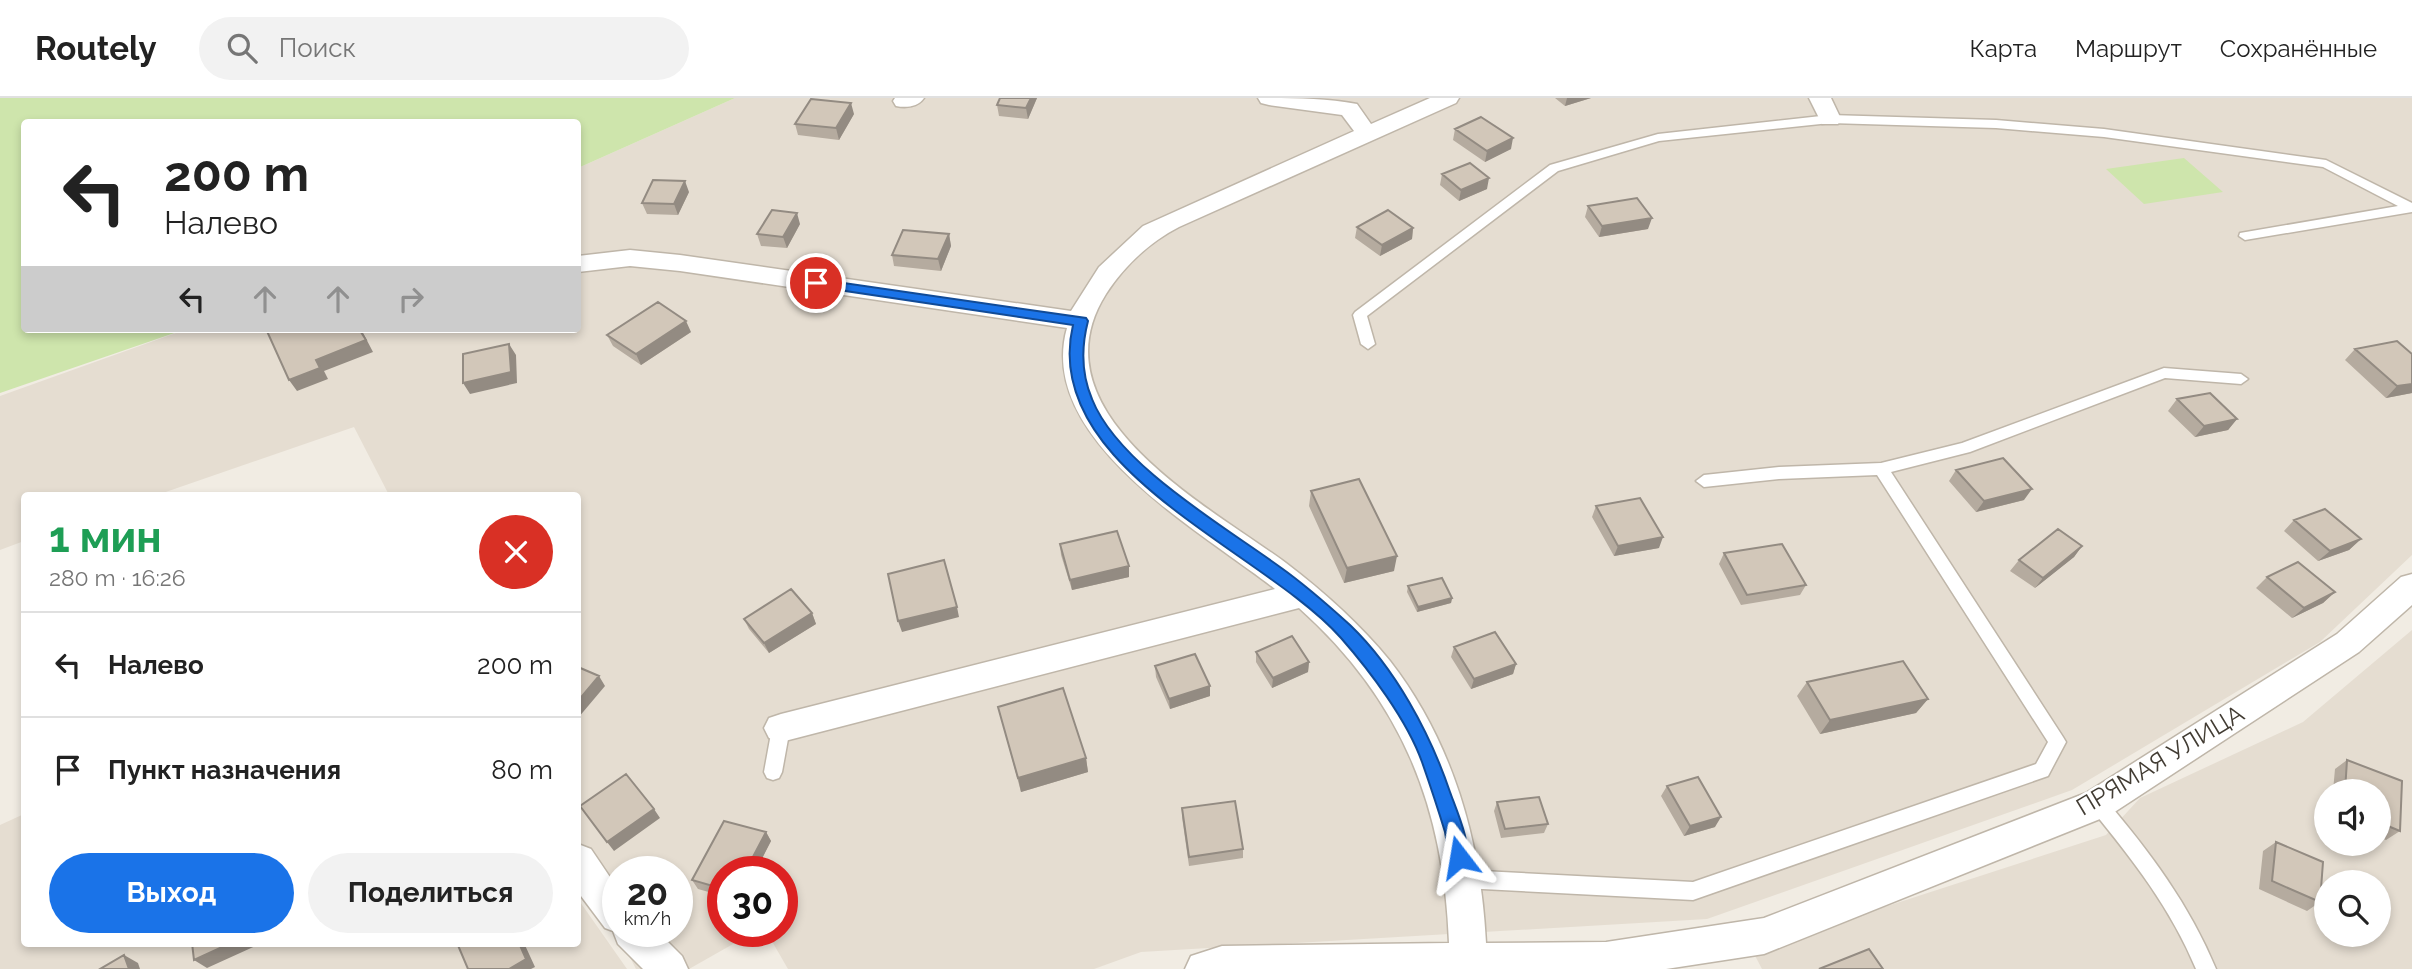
<!DOCTYPE html>
<html lang="ru">
<head>
<meta charset="utf-8">
<style>
  body { margin:0; font-family:Raleway,sans-serif; background:#f2f2f2; color:#222; height:100vh; display:flex; flex-direction:column; font-size:26px; white-space:nowrap }
  * { box-sizing:border-box; margin:0 }
  p { font-size:23px; color:#767676 }
  .icon { flex:none; width:38px; height:38px; fill:none; stroke:currentColor; stroke-width:2; stroke-linecap:round; stroke-linejoin:round }
  .map { position:relative; flex:1; overflow:hidden }
  .side { position:absolute; left:21px; top:394px; width:560px; height:455px; display:flex; flex-direction:column; background:#fff; border-radius:7px; box-shadow:0 4px 10px #0003 }
  .side>* { flex:none }
  .guide { position:absolute; left:21px; top:21px; width:560px; height:214px; border-radius:7px; box-shadow:0 4px 10px #0003; background:#fff; color:#222; overflow:hidden }
  .buttons { position:absolute; left:2314px; top:681px; display:grid; gap:14px }
  .buttons a { display:grid; place-items:center; width:77px; height:77px; border-radius:50%; background:#fff; box-shadow:0 4px 10px #0003; font-size:35px }
  .speed { position:absolute; left:602px; top:758px; display:flex; gap:14px; font-size:35px; font-weight:700; text-align:center }
  .speed>* { display:grid; place-content:center; width:91px; height:91px; border-radius:50%; background:#fff; box-shadow:0 4px 10px #0003; line-height:1 }
  .speed small { font-size:18px; font-weight:400 }
  .speed .limit { border:10px solid #d22; background:#fff; color:#111 }
  .pin { position:absolute; display:grid; place-items:center; width:60px; height:60px; color:#fff; margin:-30px; border:4px solid #fff; border-radius:50%; box-shadow:0 2px 7px #0007 }
  .me { position:absolute; width:77px; margin:-38px; rotate:346deg; stroke-linejoin:round; filter:drop-shadow(0 0 5px #0008) }
  .turn { display:flex; align-items:center; gap:24px; height:147px; padding:0 28px; font-size:32px }
  .turn .icon { width:91px; height:91px; stroke-width:2.5 }
  .turn b { display:block; font-size:49px; line-height:60px }
  .lanes { display:flex; align-items:center; height:66px; padding:0 28px; background:#0003; justify-content:center; gap:35px; direction:ltr }
  .lanes .off { opacity:.35 }
  .round { display:grid; place-items:center; flex:none; width:74px; height:74px; border-radius:37px; background:#f2f2f2 }
  .headline { display:flex; align-items:center; justify-content:space-between; height:119px; padding:0 28px }
  h1 { font-size:42px; font-weight:700; line-height:52px; color:#1e9e55 }
  .action { display:flex; gap:14px; margin-top:auto; padding:14px 28px }
  .action a { flex:1; height:80px; border-radius:42px; background:#1a73e8; color:#fff; font-size:28px; font-weight:700; line-height:80px; text-align:center }
  .action a+a { background:#f2f2f2; color:#222 }
  ul { padding:0; list-style:none }
  li { display:flex; align-items:center; gap:21px; height:105px; padding:0 28px; border-top:2px solid #e0e0e0 }
  li div { flex:1 }
  li b { display:block; font-size:26px }
  li em { font-style:normal }
  header { display:flex; align-items:center; gap:42px; box-sizing:border-box; height:98px; padding:0 35px; background:#fff; border-bottom:2px solid #e0e0e0 }
  header strong { font-size:33px }
  nav { display:flex; gap:38px; margin-inline-start:auto; font-size:24px }
  .search { width:490px; height:63px; background:#f2f2f2; display:flex; align-items:center; gap:18px; box-sizing:border-box; padding:0 24px; border-radius:38px; color:#767676; font-size:26px }
  .map>svg:first-child { display:block }
  .residential { fill:#e5ddd1; fill-rule:evenodd }
  .green { fill:#cee5ac }
  .lines { fill:none; stroke-linecap:round; stroke-linejoin:round }
  .service-casing { stroke:#bfb6a9; stroke-width:3 }
  .minor-casing { stroke:#bfb6a9; stroke-width:3 }
  .service { fill:#fff; fill-rule:evenodd }
  .minor { fill:#fff; fill-rule:evenodd }
  .wall { fill:#b5ab9f }
  .shaded-wall { fill:#938b82 }
  .building { fill:#d2c7b9; stroke:#938b82; stroke-width:2 }
  .route { fill:#1a73e8; stroke:#114b97; stroke-width:2 }
  .labels { text-anchor:middle; dominant-baseline:central; stroke-width:5; stroke-linejoin:round; paint-order:stroke }
  .street-label { font-size:24px; fill:#423c33; stroke:#fff }
</style>
</head>
<body>
<header>
<strong>Routely</strong>
<div class="search"><svg class="icon" aria-label="search" viewBox="0 0 24 24"><circle cx="10" cy="10" r="6"/><path d="M15 15l6 6"/></svg>Поиск</div>
<nav><a>Карта</a><a>Маршрут</a><a>Сохранённые</a></nav>
</header>
<div class="map">
<svg width="2412" height="871" viewBox="0 0 2412 871">
  <rect width="100%" height="100%" fill="#f1ece3"/>
  <path class="residential" d="M735 0H2412V457L2320 544 2072 692 1707 821 1141 854 1094 871H788L766 833H782V774H723V833H756L689 871H636L578 758V397H389L354 329 157 397H24V443L0 452V298L187 231H578V70ZM618 774H677V833H618Z
    M2412 532V871H1762L1752 852 2106 737 2140 700 2303 624ZM2326 693H2378V746H2326ZM2326 784H2378V836H2326Z
    M24 716V845H578V801L627 871H0V727Z"/>
  <path class="green" d="M0 0H735L578 70V24H24V231H186L0 295Z
    M2184 60 2223 94 2144 106 2106 71Z"/>
  <g class="lines">
    <g class="service-casing">
      <path id="service" d="M1830 17 1996 22 2104 31 2326 62 2412 105V114L2245 142 2239 138 2240 135 2398 108 2323 69 2104 39 1996 30 1830 25 1659 43 1558 73 1367 218 1375 246 1368 251 1361 246 1353 217 1355 214 1550 67 1658 36Z
        M2164 270 2241 276 2248 281 2241 286 2165 280 1970 354 1891 374 2063 639 2066 644 2048 678 1693 802 1463 790 1456 787 1453 781 1456 775 1463 772 1693 784 2036 666 2048 644 1877 377 1779 381 1704 389 1696 383 1704 377 1779 369 1881 365 1962 345Z
        M781 622 787 625 790 630 782 674 779 680 773 682 767 680 764 674 772 630 775 625Z
        M2098 698 2104 700C2150 754 2189 806 2216 871H2196C2171 811 2133 762 2092 712L2089 706 2092 700Z"/>
    </g>
    <g class="minor-casing">
      <path id="minor" d="M895 0H924C918 9 906 10 896 8L893 3Z
        M1258 0C1291 0 1324 0 1357 6L1371 26 1430 0H1459L1456 5 1179 129C1150 144 1124 168 1106 196 1031 315 1210 409 1286 465 1324 494 1360 526 1390 563 1453 644 1481 744 1486 845L1606 844 1764 820 2086 695 2337 536 2401 479 2412 476V507L2359 554 2110 717 1764 856 1666 871H1185L1191 858 1222 848 1449 845C1444 709 1402 602 1299 510L781 644 769 640 764 630 769 620 781 616 1275 491C1204 435 1035 342 1067 230L680 173 630 168 578 174V158L630 152 680 157 1071 213 1099 169 1143 128 1354 33 1342 17 1269 7 1261 5Z
        M1809 0H1831L1841 21 1838 26H1822Z
        M578 746 591 751 618 791V833H657L682 858 688 871H643L618 846 613 833 605 830 578 794Z"/>
    </g>
    <use href="#service" class="service"/>
    <use href="#minor" class="minor"/>
  </g>
  <path class="wall" d="M1000 0H1037L1028 21 999 18 997 7Z
    M1555 0H1591L1565 8Z
    M854 16 839 42 798 37 795 26Z
    M1455 31 1511 51 1485 64 1453 42Z
    M1442 76 1487 91 1459 103 1440 87Z
    M689 94 678 117 647 116 642 105Z
    M1588 108 1648 131 1599 139 1585 119Z
    M800 126 787 150 761 148 757 136Z
    M1357 129 1413 130 1412 141 1380 158 1355 140Z
    M949 136 951 148 941 173 894 168 892 157Z
    M691 234 641 267 613 248 607 237Z
    M2355 251 2412 295 2386 300 2345 262Z
    M2177 301 2237 321 2228 332 2195 339 2168 313Z
    M1956 372 2024 402 1976 414 1949 383Z
    M1311 393 1394 473 1344 485 1309 408Z
    M1596 408 1659 450 1614 458 1592 419Z
    M2294 422 2361 441 2349 452 2318 463 2284 433Z
    M1060 446 1129 479 1072 492 1061 457Z
    M2082 448 2074 459 2035 490 2010 473 2019 462Z
    M1724 455 1806 487 1800 497 1741 507 1719 466Z
    M2267 479 2335 494 2323 505 2292 520 2256 490Z
    M1408 488 1452 500 1451 505 1417 514 1407 494Z
    M812 515 816 526 769 555 749 531 744 521Z
    M1454 549 1516 566 1513 576 1471 591 1451 559Z
    M1256 554 1309 564 1308 574 1272 590 1256 564Z
    M1155 568 1210 598 1170 611 1156 579Z
    M1807 584 1928 601 1916 615 1820 636 1797 598Z
    M998 609 1086 660 1088 674 1021 694Z
    M2347 662 2402 683 2400 733 2386 742 2378 739V693H2333L2335 671Z
    M1667 688 1715 729 1684 738 1661 698Z
    M1497 704 1548 726 1544 735 1501 740 1494 713Z
    M1182 710 1243 751V760L1189 768 1182 719Z
    M766 734 771 743 755 774H723V798L698 791 692 782Z
    M2276 744 2320 804 2307 813 2259 791 2263 753Z"/>
  <path class="shaded-wall" d="M1031 0H1037L1028 21 1026 10Z
    M1567 0H1591L1565 8Z
    M851 5 854 16 839 42 836 30Z
    M1513 40 1511 51 1485 64 1487 53Z
    M1489 80 1487 91 1459 103 1461 92Z
    M685 83 689 94 678 117 674 106Z
    M797 115 800 126 787 150 783 139Z
    M1652 120 1648 131 1599 139 1602 128Z
    M1413 130 1412 141 1380 158 1382 147Z
    M949 136 951 148 941 173 938 161Z
    M686 223 691 234 641 267 636 256Z
    M359 231H361L373 254 324 273 328 281 297 293 289 282Z
    M509 246 516 257 517 285 470 296 463 285Z
    M2412 286V295L2386 300 2397 288Z
    M2237 321 2228 332 2195 339 2204 328Z
    M2032 391 2024 402 1976 414 1984 403Z
    M1663 439 1659 450 1614 458 1618 448Z
    M2361 441 2349 452 2318 463 2330 453Z
    M2082 448 2074 459 2035 490 2043 480Z
    M1397 458 1394 473 1344 485 1347 470Z
    M1129 468V479L1072 492 1070 482Z
    M2335 494 2323 505 2292 520 2304 510Z
    M1452 500 1451 505 1417 514 1418 509Z
    M957 509 959 519 902 534 898 523Z
    M812 515 816 526 769 555 764 545Z
    M1309 564 1308 574 1272 590 1273 580Z
    M1516 566 1513 576 1471 591 1474 581Z
    M599 578 605 588 578 620V603Z
    M1210 588V598L1170 611 1169 601Z
    M1928 601 1916 615 1820 636 1830 622Z
    M1086 660 1088 674 1021 694 1018 680Z
    M654 711 660 720 614 753 607 744Z
    M1721 719 1715 729 1684 738 1690 728Z
    M766 734 771 743 755 774H745Z
    M231 845H262L207 870 194 862Z
    M519 845H524L535 869 531 871H509Z
    M124 857 138 865 140 871H129Z"/>
  <path class="building" d="M1000 0H1031L1026 10 997 7Z
    M811 1 851 5 836 30 795 26Z
    M1481 19 1513 40 1487 53 1455 31Z
    M1470 65 1489 80 1461 92 1442 76Z
    M653 82 685 83 674 106 642 105Z
    M1637 100 1652 120 1602 128 1588 108Z
    M772 112 797 115 783 139 757 136Z
    M1388 112 1413 130 1382 147 1357 129Z
    M903 132 949 136 938 161 892 157Z
    M658 204 686 223 636 256 607 237Z
    M266 231H359L366 242 316 262 320 270 289 282Z
    M2397 243 2412 256V286L2397 288 2355 251Z
    M509 246 511 274 463 285V256Z
    M2210 295 2237 321 2204 328 2177 301Z
    M2003 360 2032 391 1984 403 1956 372Z
    M1359 381 1397 458 1347 470 1311 393Z
    M1640 400 1663 439 1618 448 1596 408Z
    M2325 411 2361 441 2330 453 2294 422Z
    M2058 431 2082 448 2043 480 2019 462Z
    M1117 433 1129 468 1070 482 1060 446Z
    M1782 446 1806 487 1747 497 1724 455Z
    M944 462 957 509 898 523 888 476Z
    M2298 464 2335 494 2304 510 2267 479Z
    M1442 480 1452 500 1418 509 1408 488Z
    M791 491 812 515 764 545 744 521Z
    M1495 534 1516 566 1474 581 1454 549Z
    M1292 538 1309 564 1273 580 1256 554Z
    M1195 556 1210 588 1169 601 1155 568Z
    M1903 563 1928 601 1830 622 1807 584Z
    M578 569 599 578 578 603Z
    M1063 590 1086 660 1018 680 998 609Z
    M2347 662 2402 683 2400 733 2378 724V693H2345Z
    M626 676 654 711 607 744 580 708Z
    M1698 679 1721 719 1690 728 1667 688Z
    M1539 699 1548 726 1505 731 1497 704Z
    M1235 703 1243 751 1189 759 1182 710Z
    M724 723 766 734 745 774H723V791L692 782Z
    M2276 744 2323 764 2320 804 2272 783Z
    M192 845H231L194 862Z
    M457 845H519L526 861 509 871H468Z
    M1869 851 1883 871H1819Z
    M124 857 129 871H100Z"/>
  <path class="route" d="M816 181 1086 220 1088 223C1081 250 1081 275 1092 301 1118 367 1224 428 1280 469 1304 486 1328 507 1350 527 1395 570 1430 635 1450 694 1456 711 1473 749 1466 765L1459 768 1452 765C1448 755 1447 745 1445 734 1438 711 1430 687 1422 664 1407 622 1370 573 1341 540 1263 452 1039 371 1073 227L812 188 810 185Z"/>
  <g class="labels">
    <g class="street-label">
      <text transform="translate(2160 662) rotate(-31)">ПРЯМАЯ УЛИЦА</text>
    </g>
  </g>
</svg>
<div class="buttons">
<a><svg class="icon" aria-label="sound" viewBox="0 0 24 24"><path d="M4 9h4l5-4v14l-5-4H4zM17 9q2 3 0 6"/></svg></a>
<a><svg class="icon" aria-label="search" viewBox="0 0 24 24"><circle cx="10" cy="10" r="6"/><path d="M15 15l6 6"/></svg></a>
</div>
<div class="speed"><div>20<small>km/h</small></div><div class="limit">30</div></div>
<div class="pin" style="left:816px;top:185px;background:#d93025"><svg class="icon" aria-label="arrive" viewBox="0 0 24 24"><path d="M6 21V4h12l-3 4 3 4H6"/></svg></div>
<svg class="me" style="left:1459px;top:759px" viewBox="-20 -20 40 40"><path d="M0-17L14 15 0 8-14 15z" fill="#1a73e8" stroke="#fff" stroke-width="4"/></svg>
<div class="guide">
<div class="turn"><svg class="icon" aria-label="left" viewBox="0 0 24 24"><path d="M17 20v-9H6M10 6l-5 5 5 5"/></svg><div><b>200 m</b>Налево</div></div>
<div class="lanes"><svg class="icon" aria-label="left" viewBox="0 0 24 24"><path d="M17 20v-9H6M10 6l-5 5 5 5"/></svg><svg class="icon off" aria-label="ahead" viewBox="0 0 24 24"><path d="M12 20V5M6 11l6-6 6 6"/></svg><svg class="icon off" aria-label="ahead" viewBox="0 0 24 24"><path d="M12 20V5M6 11l6-6 6 6"/></svg><svg class="icon off" aria-label="right" viewBox="0 0 24 24"><path d="M7 20v-9h11M14 6l5 5-5 5"/></svg></div>
</div>
<section class="side">
<div class="headline"><div><h1>1 мин</h1><p>280 m · 16:26</p></div><a class="round" style="background:#d93025;color:#fff"><svg class="icon" aria-label="close" viewBox="0 0 24 24"><path d="M6 6l12 12M18 6L6 18"/></svg></a></div>
<ul>
<li><svg class="icon" aria-label="left" viewBox="0 0 24 24"><path d="M17 20v-9H6M10 6l-5 5 5 5"/></svg><div><b>Налево</b></div><em>200 m</em></li>
<li><svg class="icon" aria-label="arrive" viewBox="0 0 24 24"><path d="M6 21V4h12l-3 4 3 4H6"/></svg><div><b>Пункт назначения</b></div><em>80 m</em></li>
</ul>
<div class="action"><a>Выход</a><a>Поделиться</a></div>
</section>
</div>
</body>
</html>
